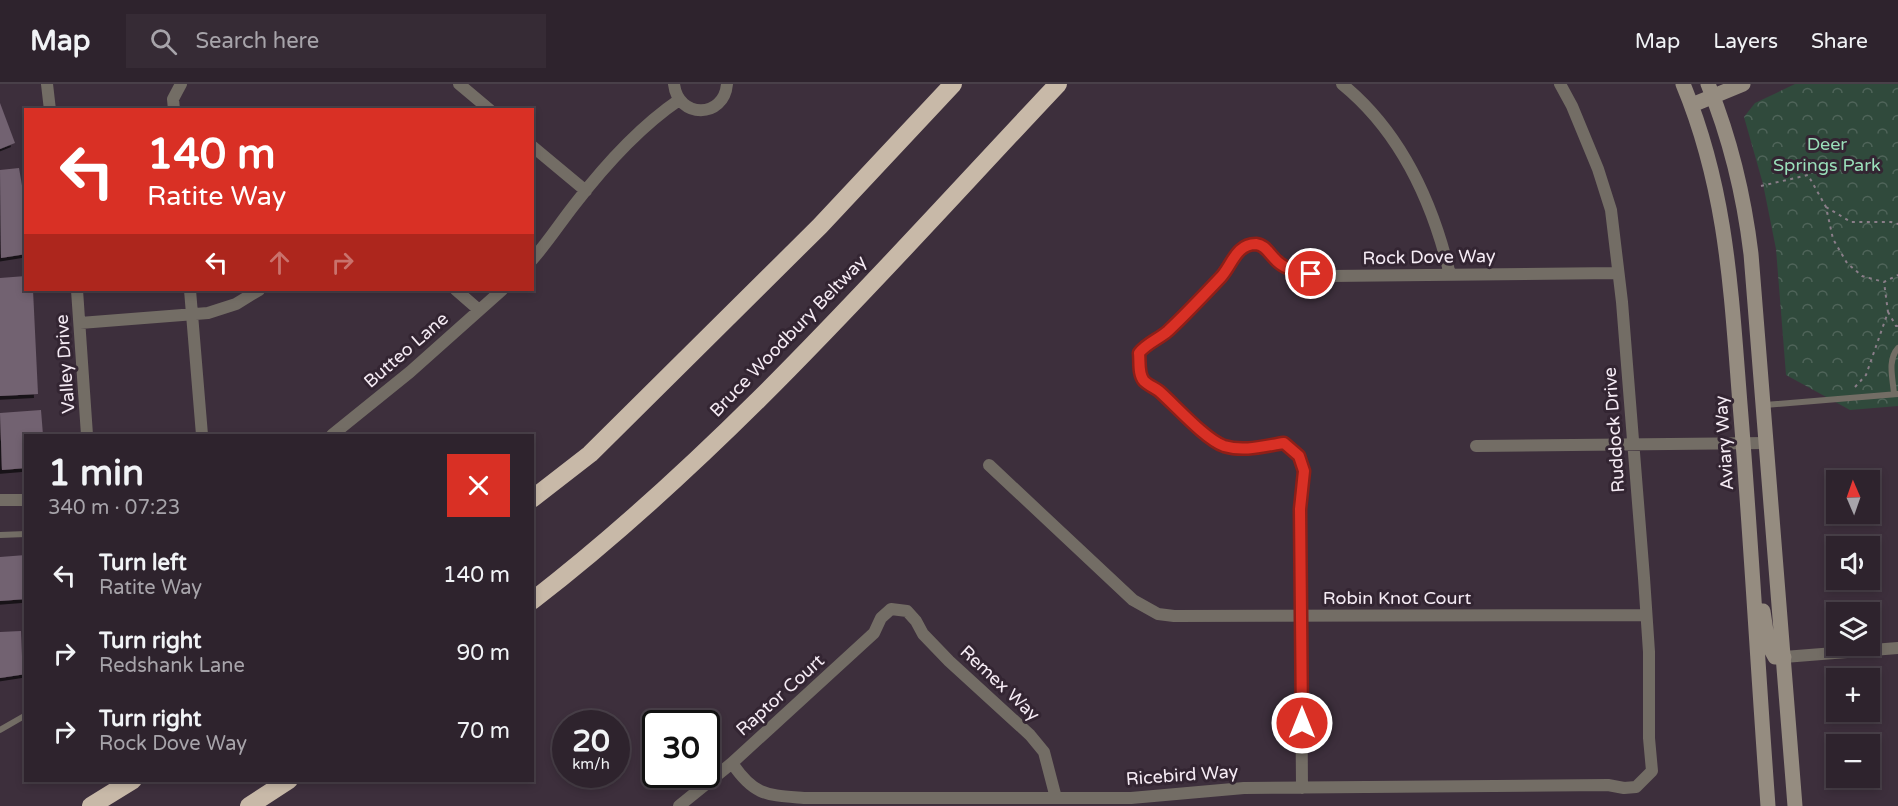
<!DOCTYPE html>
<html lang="en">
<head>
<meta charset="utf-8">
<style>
  body { margin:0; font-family:"Varela Round",sans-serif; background:#362b35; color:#f1f3f6; height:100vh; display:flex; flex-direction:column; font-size:22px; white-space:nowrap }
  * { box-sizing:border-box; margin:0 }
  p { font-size:20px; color:#a7a4aa }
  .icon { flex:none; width:33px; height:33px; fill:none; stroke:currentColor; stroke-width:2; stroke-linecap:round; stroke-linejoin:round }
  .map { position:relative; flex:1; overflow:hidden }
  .side { position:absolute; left:24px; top:350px; width:510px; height:348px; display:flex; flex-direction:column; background:#2e232d; border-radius:0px; box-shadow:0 3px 9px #0003,0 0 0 2px #494049 }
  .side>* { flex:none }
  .hud { position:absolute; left:24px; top:24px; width:510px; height:183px; border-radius:0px; box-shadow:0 3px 9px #0003,0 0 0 2px #494049; background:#d93025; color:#fff; overflow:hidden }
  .needle { width:39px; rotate:358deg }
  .buttons { position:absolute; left:1826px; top:386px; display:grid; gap:12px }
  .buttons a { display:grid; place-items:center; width:54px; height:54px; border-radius:0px; background:#2e232d; box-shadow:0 3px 9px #0003,0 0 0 2px #494049; font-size:30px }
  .speed { position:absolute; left:552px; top:626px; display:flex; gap:12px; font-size:30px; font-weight:700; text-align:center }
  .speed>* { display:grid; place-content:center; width:78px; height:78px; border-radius:50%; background:#2e232d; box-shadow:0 3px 9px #0003,0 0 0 2px #494049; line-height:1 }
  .speed small { font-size:15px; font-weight:400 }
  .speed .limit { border:3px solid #111; border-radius:9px; background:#fff; color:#111 }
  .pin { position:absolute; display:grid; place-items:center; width:51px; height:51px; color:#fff; margin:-26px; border:3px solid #fff; border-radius:50%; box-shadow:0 2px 6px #0007 }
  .me { position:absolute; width:66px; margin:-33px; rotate:0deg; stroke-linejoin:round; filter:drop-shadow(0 0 4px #0008) }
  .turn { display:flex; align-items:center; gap:21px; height:126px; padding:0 24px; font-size:27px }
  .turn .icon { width:78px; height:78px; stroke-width:2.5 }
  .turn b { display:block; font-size:42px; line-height:51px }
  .lanes { display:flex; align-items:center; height:57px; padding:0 24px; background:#0003; justify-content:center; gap:30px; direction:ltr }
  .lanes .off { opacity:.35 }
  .round { display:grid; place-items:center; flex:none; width:63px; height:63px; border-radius:0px; background:#362b35 }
  .headline { display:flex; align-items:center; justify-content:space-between; height:102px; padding:0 24px }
  h1 { font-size:36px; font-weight:800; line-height:45px }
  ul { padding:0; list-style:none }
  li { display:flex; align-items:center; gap:18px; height:78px; padding:0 24px }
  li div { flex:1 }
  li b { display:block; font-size:22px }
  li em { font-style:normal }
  header { display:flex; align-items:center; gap:36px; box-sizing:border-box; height:84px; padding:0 30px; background:#2e232d; border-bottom:2px solid #494049 }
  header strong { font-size:28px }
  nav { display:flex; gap:33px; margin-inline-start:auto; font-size:21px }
  .search { width:420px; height:54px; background:#362b35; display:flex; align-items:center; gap:15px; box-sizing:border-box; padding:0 21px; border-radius:0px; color:#a7a4aa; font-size:22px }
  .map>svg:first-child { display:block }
  .park { fill:url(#park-crowns) }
  .building { fill:#726271; filter:url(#shadow) }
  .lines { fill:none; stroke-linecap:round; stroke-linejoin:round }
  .path { stroke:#8a7e89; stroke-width:2; stroke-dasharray:3 4.5; stroke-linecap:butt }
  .service { stroke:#736d65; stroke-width:6 }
  .minor { stroke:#736d65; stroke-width:12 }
  .secondary { stroke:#958c80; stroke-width:15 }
  .motorway { stroke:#c8b9a8; stroke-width:18 }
  .route-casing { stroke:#8d1f18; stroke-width:15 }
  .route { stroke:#d93025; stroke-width:10 }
  .labels { text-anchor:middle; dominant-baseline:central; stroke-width:6; stroke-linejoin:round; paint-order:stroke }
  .park-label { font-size:18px; fill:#9adfba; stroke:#332532 }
  .street-label { font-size:18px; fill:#f5ebf4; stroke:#332532 }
</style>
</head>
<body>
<header>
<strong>Map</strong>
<div class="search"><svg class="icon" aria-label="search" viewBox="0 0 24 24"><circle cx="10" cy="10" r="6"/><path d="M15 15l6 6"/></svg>Search here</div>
<nav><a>Map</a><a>Layers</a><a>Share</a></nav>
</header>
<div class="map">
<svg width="1898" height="722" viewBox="0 0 1898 722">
  <defs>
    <pattern id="park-crowns" width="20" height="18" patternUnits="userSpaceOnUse" patternTransform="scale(1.5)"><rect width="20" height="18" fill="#304a3c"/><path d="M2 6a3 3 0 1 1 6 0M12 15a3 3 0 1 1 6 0" fill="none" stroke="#4f6459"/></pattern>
    <filter id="shadow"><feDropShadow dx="-4" dy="4" stdDeviation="0" flood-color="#0009"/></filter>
  </defs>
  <rect width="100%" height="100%" fill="#3d2f3c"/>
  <path class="park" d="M1795 0H1898V322L1850 326 1786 291 1776 165 1763 100 1744 33 1755 19Z"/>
  <path class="building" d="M0 19 15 59 0 65Z
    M19 84 26 125V170L1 174 0 86Z
    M26 192V206H33L38 310 0 312V194Z
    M41 326 43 351H26V384L2 386 0 329Z
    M26 471V515L0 517V473Z
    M21 547 22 572H26V590L0 594V548Z"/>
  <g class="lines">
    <path class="path" d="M1761 102 1808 91 1826 123 1833 155 1847 179 1862 192 1884 198 1898 191
      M1826 123 1851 138H1891L1898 140
      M1888 228 1896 242H1898
      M1855 303 1866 291 1888 228 1884 198"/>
    <path class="service" d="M1894 310C1893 295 1887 276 1898 264
      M1765 321 1898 310
      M0 451 26 450
      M0 646 26 631"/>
    <path class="minor" d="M47 0 50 26
      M459 0 490 26
      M674 0C678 35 724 35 727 0
      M1342 0C1401 48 1433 119 1450 191
      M174 26 173 15 181 0
      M532 62 586 107
      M532 176C548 158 560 139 575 120 605 81 638 44 679 16
      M77 206 87 351
      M190 206 202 351
      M456 206 479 226
      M80 239 208 229 236 220 259 206
      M332 351 410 288 502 206
      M1476 362 1767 359
      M989 381 1133 516 1158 530 1174 532 1646 531
      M0 416H26
      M1784 573 1898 564
      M732 679C754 712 767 711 804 714H1131L1244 704 1608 701 1624 704 1636 703 1652 687 1649 654V568L1644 494 1622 218 1611 126 1598 85 1572 22 1560 0
      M1302 704 1300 425 1304 387 1299 371 1284 359C1265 362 1240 370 1221 361 1202 352 1175 321 1159 307 1154 303 1147 300 1144 296 1139 289 1140 278 1139 269 1147 259 1158 256 1168 247 1186 230 1206 211 1223 192 1233 179 1238 158 1258 161 1270 162 1275 178 1285 184 1297 191 1317 191 1330 192L1618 189
      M679 722 732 679 874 549 881 534 891 525 907 527 916 537 923 550 949 577 1030 651 1044 668 1056 714"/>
    <path class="secondary" d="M1683 0C1727 106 1731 207 1740 320 1751 454 1758 588 1768 722
      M1708 0C1730 54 1744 112 1751 170L1795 722
      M1692 21 1743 0
      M1763 527 1768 560 1775 573H1784"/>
    <path class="motorway" d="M532 415 590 370 820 142 953 0
      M532 517C725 368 891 177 1058 0
      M91 722 133 696
      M249 722 289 696"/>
  </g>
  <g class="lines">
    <g class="route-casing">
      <path id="route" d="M1302 639 1300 425 1304 387 1299 372 1284 359C1264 362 1244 368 1224 362 1206 356 1175 321 1159 307 1155 304 1148 301 1144 297 1138 290 1140 278 1139 269 1147 259 1159 255 1168 247 1186 230 1204 211 1221 193 1232 181 1236 160 1256 160 1265 161 1268 168 1274 174 1284 186 1297 187 1311 190"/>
    </g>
    <use href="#route" class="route"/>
  </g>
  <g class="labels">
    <g class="park-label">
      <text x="1827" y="60">Deer<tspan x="1827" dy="21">Springs Park</tspan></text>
    </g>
    <g class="street-label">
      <text transform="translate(1429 173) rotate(-1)">Rock Dove Way</text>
      <text transform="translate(788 252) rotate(-46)">Bruce Woodbury Beltway</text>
      <text transform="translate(406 266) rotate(-41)">Butteo Lane</text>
      <text transform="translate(65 280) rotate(-94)">Valley Drive</text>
      <text transform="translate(1614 346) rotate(-94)">Ruddock Drive</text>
      <text transform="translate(1724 359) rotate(-94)">Aviary Way</text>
      <text x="1397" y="514">Robin Knot Court</text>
      <text transform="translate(1000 599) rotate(43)">Remex Way</text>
      <text transform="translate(780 611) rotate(-42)">Raptor Court</text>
      <text transform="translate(1182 691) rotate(-4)">Ricebird Way</text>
    </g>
  </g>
</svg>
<div class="buttons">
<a><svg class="needle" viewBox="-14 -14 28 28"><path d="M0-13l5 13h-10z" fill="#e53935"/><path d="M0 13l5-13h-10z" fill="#a7a4aa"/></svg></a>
<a><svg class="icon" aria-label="sound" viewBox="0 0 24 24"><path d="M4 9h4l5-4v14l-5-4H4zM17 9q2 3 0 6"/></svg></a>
<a><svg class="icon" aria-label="layers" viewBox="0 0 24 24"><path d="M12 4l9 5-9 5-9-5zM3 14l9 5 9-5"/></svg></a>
<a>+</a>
<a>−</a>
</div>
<div class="speed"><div>20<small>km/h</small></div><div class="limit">30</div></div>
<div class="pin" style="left:1311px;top:190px;background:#d93025"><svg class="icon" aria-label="arrive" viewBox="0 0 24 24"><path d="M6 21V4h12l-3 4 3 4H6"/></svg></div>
<svg class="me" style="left:1302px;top:639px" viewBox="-20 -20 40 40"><circle r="17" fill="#d93025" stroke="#fff" stroke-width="3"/><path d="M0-11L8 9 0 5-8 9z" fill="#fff"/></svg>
<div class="hud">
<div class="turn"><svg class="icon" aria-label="left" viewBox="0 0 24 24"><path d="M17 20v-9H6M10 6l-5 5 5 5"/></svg><div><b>140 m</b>Ratite Way</div></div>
<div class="lanes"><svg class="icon" aria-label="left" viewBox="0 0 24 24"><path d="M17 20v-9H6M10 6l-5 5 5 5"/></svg><svg class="icon off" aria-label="ahead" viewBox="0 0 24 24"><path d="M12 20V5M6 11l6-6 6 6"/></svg><svg class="icon off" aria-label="right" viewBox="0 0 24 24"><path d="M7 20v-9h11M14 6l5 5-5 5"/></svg></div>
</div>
<section class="side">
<div class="headline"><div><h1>1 min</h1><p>340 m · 07:23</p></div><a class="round" style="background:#d93025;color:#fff"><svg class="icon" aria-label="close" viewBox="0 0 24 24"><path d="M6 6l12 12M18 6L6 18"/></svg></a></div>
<ul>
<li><svg class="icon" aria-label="left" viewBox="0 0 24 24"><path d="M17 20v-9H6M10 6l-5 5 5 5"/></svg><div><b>Turn left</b><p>Ratite Way</p></div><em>140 m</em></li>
<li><svg class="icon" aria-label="right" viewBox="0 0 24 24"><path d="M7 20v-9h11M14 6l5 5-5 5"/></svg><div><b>Turn right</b><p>Redshank Lane</p></div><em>90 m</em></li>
<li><svg class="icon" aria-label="right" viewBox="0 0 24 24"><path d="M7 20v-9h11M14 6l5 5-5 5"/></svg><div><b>Turn right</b><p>Rock Dove Way</p></div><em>70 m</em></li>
</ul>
</section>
</div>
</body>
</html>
